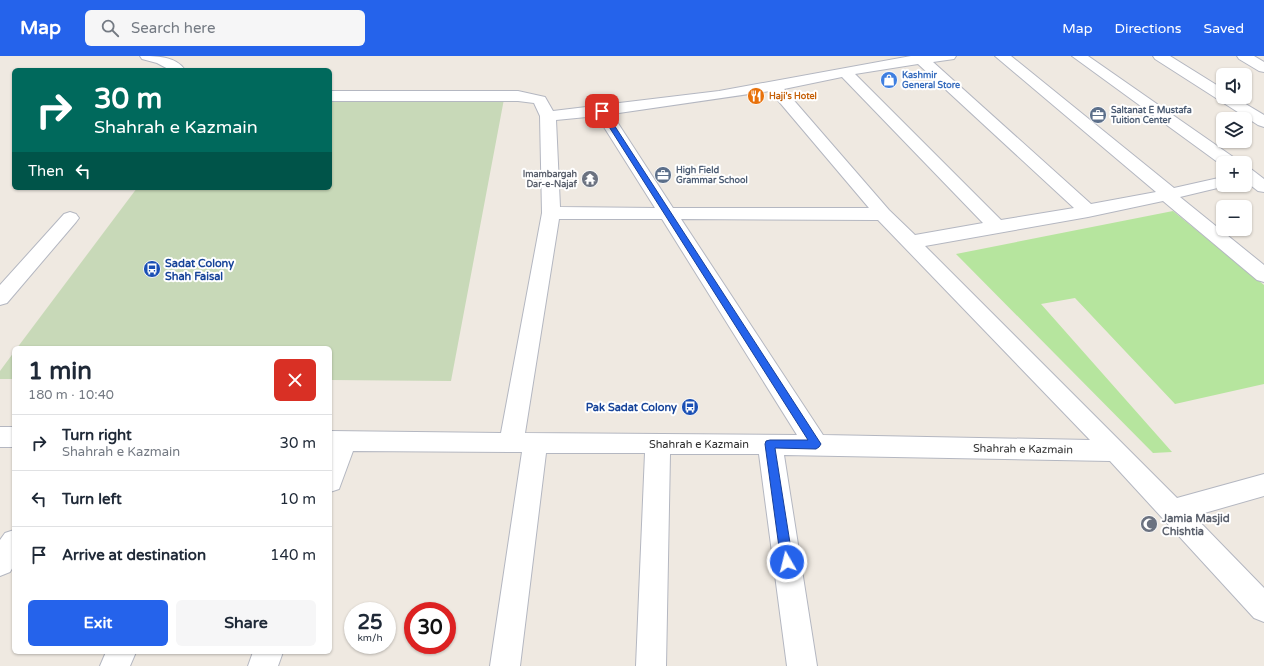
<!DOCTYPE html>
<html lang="en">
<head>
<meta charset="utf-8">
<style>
  body { margin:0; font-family:"Varela Round",sans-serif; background:#f6f6f7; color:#1f2937; height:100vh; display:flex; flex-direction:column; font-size:15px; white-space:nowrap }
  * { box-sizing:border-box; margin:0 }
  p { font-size:13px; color:#747a83 }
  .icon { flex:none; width:22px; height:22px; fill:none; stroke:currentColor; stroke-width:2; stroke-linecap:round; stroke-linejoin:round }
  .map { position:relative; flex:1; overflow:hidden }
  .sheet { position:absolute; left:12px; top:290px; width:320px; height:308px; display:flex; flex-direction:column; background:#fff; border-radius:6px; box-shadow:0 1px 3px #0004 }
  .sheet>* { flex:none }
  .top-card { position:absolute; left:12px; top:12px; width:320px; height:122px; border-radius:6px; box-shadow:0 1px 3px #0004; background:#00695c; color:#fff; overflow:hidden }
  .buttons { position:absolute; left:1216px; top:12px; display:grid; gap:8px }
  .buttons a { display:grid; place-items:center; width:36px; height:36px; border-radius:6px; background:#fff; box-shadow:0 1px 3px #0004; font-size:20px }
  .speed { position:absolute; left:344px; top:546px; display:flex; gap:8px; font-size:20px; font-weight:700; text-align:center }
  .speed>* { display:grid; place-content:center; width:52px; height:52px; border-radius:50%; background:#fff; box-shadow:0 1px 3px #0004; line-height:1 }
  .speed small { font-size:10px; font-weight:400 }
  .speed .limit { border:6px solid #d22; background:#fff; color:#111 }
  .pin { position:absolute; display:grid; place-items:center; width:34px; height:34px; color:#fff; margin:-17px; border-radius:8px; box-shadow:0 2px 6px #0006 }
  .me { position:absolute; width:44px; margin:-22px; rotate:352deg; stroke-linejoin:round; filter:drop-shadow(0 0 3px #0008) }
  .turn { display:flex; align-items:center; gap:14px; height:84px; padding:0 16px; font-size:18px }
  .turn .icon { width:52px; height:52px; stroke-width:2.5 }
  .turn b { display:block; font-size:28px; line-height:34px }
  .then { display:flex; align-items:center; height:38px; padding:0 16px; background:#0003; gap:8px; font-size:15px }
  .round { display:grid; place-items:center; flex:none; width:42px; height:42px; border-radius:6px; background:#f6f6f7 }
  .head { display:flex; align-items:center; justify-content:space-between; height:68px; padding:0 16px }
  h1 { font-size:24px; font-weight:800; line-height:30px }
  .cta { display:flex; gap:8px; margin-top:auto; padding:8px 16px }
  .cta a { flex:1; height:46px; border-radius:6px; background:#2563eb; color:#fff; font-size:16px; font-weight:800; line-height:46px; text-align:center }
  .cta a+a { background:#f6f6f7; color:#1f2937 }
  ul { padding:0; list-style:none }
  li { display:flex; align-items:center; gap:12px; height:56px; padding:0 16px; border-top:1px solid #e0e1e3 }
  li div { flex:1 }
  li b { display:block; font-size:15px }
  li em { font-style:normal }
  header { display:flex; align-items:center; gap:24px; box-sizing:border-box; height:56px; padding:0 20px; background:#2563eb; color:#fff }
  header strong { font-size:19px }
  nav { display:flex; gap:22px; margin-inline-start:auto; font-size:14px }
  .search { width:280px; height:36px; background:#f6f6f7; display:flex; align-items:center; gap:10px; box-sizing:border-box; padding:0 14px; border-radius:6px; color:#747a83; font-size:15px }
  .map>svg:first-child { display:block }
  .green { fill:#b6e59e }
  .cemetery { fill:#c8d9b8 }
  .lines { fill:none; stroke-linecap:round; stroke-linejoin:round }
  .minor-casing { stroke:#b4b7c1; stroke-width:2 }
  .minor { fill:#fff; fill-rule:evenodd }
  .route { fill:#2563eb; stroke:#184099 }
  .labels { text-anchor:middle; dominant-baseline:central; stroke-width:4; stroke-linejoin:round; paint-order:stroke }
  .far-shop-label { font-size:9px; font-weight:bold; fill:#366cbe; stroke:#fff; text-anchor:start }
  .far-food-label { font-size:9px; font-weight:bold; fill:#c56008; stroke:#fff; text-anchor:start }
  .far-service-label { font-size:9px; font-weight:bold; fill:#4e5e75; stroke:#fff; text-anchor:start }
  .far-worship-label { font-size:9px; font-weight:bold; fill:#5b616d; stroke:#fff; text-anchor:end }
  .transit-label { font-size:11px; font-weight:bold; fill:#164399; stroke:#fff; text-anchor:start }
  .street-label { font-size:11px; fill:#2e2e2e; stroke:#fff }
  .worship-label { font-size:11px; font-weight:bold; fill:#5b616d; stroke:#fff; text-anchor:start }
</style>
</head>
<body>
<header>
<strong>Map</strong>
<div class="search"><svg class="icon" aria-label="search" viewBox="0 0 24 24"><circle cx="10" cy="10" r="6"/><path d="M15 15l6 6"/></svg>Search here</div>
<nav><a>Map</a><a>Directions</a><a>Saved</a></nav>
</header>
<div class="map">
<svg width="1264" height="610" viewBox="0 0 1264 610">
  <rect width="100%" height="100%" fill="#efe9e1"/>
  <path class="green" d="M1173 155 1264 229V328L1175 348 1075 242 1041 248 1172 396 1153 397 956 198Z"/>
  <path class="cemetery" d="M504 43 451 325 330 324V292H17L137 132H330V44Z
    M14 296V323H0V315Z"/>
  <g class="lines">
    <g class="minor-casing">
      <path id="minor" d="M140 0C156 0 176 0 185 14H170L157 7 142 3Z
        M911 0H956L954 3 933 6 1091 148 1156 136 995 0H1011L1174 132 1223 121V129H1230L1180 141 1264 209V226L1257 224 1163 145 1088 161 925 190 1177 442 1264 418V440L1194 460 1264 532V566L1254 562 1110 405 784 399 817 610H787L759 398H670L666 610H636L645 397H546L520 610H490L522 396 353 395 339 433 330 436V375L501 377 542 157 540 60 534 47 518 45H330V35H518L545 41 553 55 719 35ZM918 8 1074 152 1001 164 855 18ZM842 21 983 167 915 179 889 154 784 33ZM770 35 869 152H673L612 58ZM597 60 655 152 560 151 556 64ZM559 163H662L797 379 525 377ZM681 163 878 164 1090 384 823 379Z
        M1072 0H1088L1236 103 1238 107H1223V110Z
        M1153 0H1170L1223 33V41H1234L1264 59V71L1258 69 1155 3Z
        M1237 0H1254L1264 6V16L1259 15 1239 3Z
        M1245 112 1251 113 1264 123V136L1258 135 1245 125Z
        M70 156 76 158 79 162 76 166 7 247 0 249V229L64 158Z
        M0 371H14V391H0Z
        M14 474V509L10 516 0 520V484L5 477Z
        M106 596H136L130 610H100Z
        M253 596H283L278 610H248Z"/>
    </g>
    <use href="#minor" class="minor"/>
  </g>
  <path class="route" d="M602 53 605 55 821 388 819 391 816 393 775 392 793 506 791 510 787 512 783 510 781 506 765 388 766 385 770 384H808L599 55Z"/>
  <defs>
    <g id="shop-disc" transform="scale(0.9)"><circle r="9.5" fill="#3f7fe0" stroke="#fff"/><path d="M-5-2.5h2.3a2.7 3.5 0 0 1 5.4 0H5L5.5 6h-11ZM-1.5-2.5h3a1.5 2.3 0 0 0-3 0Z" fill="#fff"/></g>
    <g id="restaurant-disc" transform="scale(0.9)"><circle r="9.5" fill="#e8710a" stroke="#fff"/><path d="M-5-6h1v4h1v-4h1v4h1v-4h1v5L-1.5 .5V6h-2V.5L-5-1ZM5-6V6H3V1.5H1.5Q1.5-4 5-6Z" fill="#fff"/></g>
    <g id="office-disc" transform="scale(0.9)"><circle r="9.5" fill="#5c6f8a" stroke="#fff"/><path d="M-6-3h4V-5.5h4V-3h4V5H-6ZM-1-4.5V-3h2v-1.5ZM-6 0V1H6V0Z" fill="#fff"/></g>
    <g id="temple-disc" transform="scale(0.9)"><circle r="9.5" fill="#6b7280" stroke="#fff"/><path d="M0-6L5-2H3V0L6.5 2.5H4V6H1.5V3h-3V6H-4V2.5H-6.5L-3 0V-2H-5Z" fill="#fff"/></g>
    <g id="bus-disc" transform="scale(0.9)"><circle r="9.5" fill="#1a4fb4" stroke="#fff"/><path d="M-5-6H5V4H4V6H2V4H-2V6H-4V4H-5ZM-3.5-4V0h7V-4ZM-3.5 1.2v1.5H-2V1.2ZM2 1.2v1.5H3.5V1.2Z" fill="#fff"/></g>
    <g id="mosque-disc" transform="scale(0.9)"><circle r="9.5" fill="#6b7280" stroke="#fff"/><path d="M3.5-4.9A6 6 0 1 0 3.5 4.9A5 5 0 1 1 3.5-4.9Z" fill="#fff"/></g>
  </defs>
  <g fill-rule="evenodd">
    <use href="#shop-disc" x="889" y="24"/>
    <use href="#restaurant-disc" x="756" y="40"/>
    <use href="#office-disc" x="1098" y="59"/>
    <use href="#office-disc" x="663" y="119"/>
    <use href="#temple-disc" x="590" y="123"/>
    <use href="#bus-disc" x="152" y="213"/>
    <use href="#bus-disc" x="690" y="351"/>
    <use href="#mosque-disc" x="1149" y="468"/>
  </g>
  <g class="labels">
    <g class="far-shop-label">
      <text x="902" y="19">Kashmir<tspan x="902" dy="10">General Store</tspan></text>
    </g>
    <g class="far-food-label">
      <text x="769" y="40">Haji's Hotel</text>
    </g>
    <g class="far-service-label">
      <text x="1111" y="54">Saltanat E Mustafa<tspan x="1111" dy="10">Tuition Center</tspan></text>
      <text x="676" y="114">High Field<tspan x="676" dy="10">Grammar School</tspan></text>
    </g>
    <g class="far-worship-label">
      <text x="577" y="118">Imambargah<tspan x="577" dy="10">Dar-e-Najaf</tspan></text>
    </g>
    <g class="transit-label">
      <text x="165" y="207">Sadat Colony<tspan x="165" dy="13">Shah Faisal</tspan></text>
      <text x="677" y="351" text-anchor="end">Pak Sadat Colony</text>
    </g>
    <g class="street-label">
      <text x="699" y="388">Shahrah e Kazmain</text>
      <text transform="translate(1023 393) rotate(1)">Shahrah e Kazmain</text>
    </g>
    <g class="worship-label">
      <text x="1162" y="462">Jamia Masjid<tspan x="1162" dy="13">Chishtia</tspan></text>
    </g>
  </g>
</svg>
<div class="buttons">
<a><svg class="icon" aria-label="sound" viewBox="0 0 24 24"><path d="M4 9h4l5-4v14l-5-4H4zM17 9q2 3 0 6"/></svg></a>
<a><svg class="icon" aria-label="layers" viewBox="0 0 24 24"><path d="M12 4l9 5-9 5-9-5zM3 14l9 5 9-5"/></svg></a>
<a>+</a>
<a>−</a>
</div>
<div class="speed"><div>25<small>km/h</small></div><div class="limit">30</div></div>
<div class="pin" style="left:602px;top:55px;background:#d93025"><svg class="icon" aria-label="arrive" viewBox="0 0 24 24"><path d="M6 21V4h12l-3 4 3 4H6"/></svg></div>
<svg class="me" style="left:787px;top:506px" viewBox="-20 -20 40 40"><circle r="17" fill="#2563eb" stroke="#fff" stroke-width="3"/><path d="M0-11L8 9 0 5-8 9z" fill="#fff"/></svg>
<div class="top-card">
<div class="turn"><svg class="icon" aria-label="right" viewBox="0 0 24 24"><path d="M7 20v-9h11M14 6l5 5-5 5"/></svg><div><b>30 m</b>Shahrah e Kazmain</div></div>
<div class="then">Then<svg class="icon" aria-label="left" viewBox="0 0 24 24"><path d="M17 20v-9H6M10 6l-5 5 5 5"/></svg></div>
</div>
<section class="sheet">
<div class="head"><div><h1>1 min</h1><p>180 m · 10:40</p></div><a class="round" style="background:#d93025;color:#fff"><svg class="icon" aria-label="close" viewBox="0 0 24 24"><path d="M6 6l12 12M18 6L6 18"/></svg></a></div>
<ul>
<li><svg class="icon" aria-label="right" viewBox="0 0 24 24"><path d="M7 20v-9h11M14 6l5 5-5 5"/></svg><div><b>Turn right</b><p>Shahrah e Kazmain</p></div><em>30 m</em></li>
<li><svg class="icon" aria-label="left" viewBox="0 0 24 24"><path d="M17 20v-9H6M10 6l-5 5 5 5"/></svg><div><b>Turn left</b></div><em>10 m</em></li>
<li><svg class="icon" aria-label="arrive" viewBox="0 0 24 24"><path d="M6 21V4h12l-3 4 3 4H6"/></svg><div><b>Arrive at destination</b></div><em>140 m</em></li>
</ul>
<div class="cta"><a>Exit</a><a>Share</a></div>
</section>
</div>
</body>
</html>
